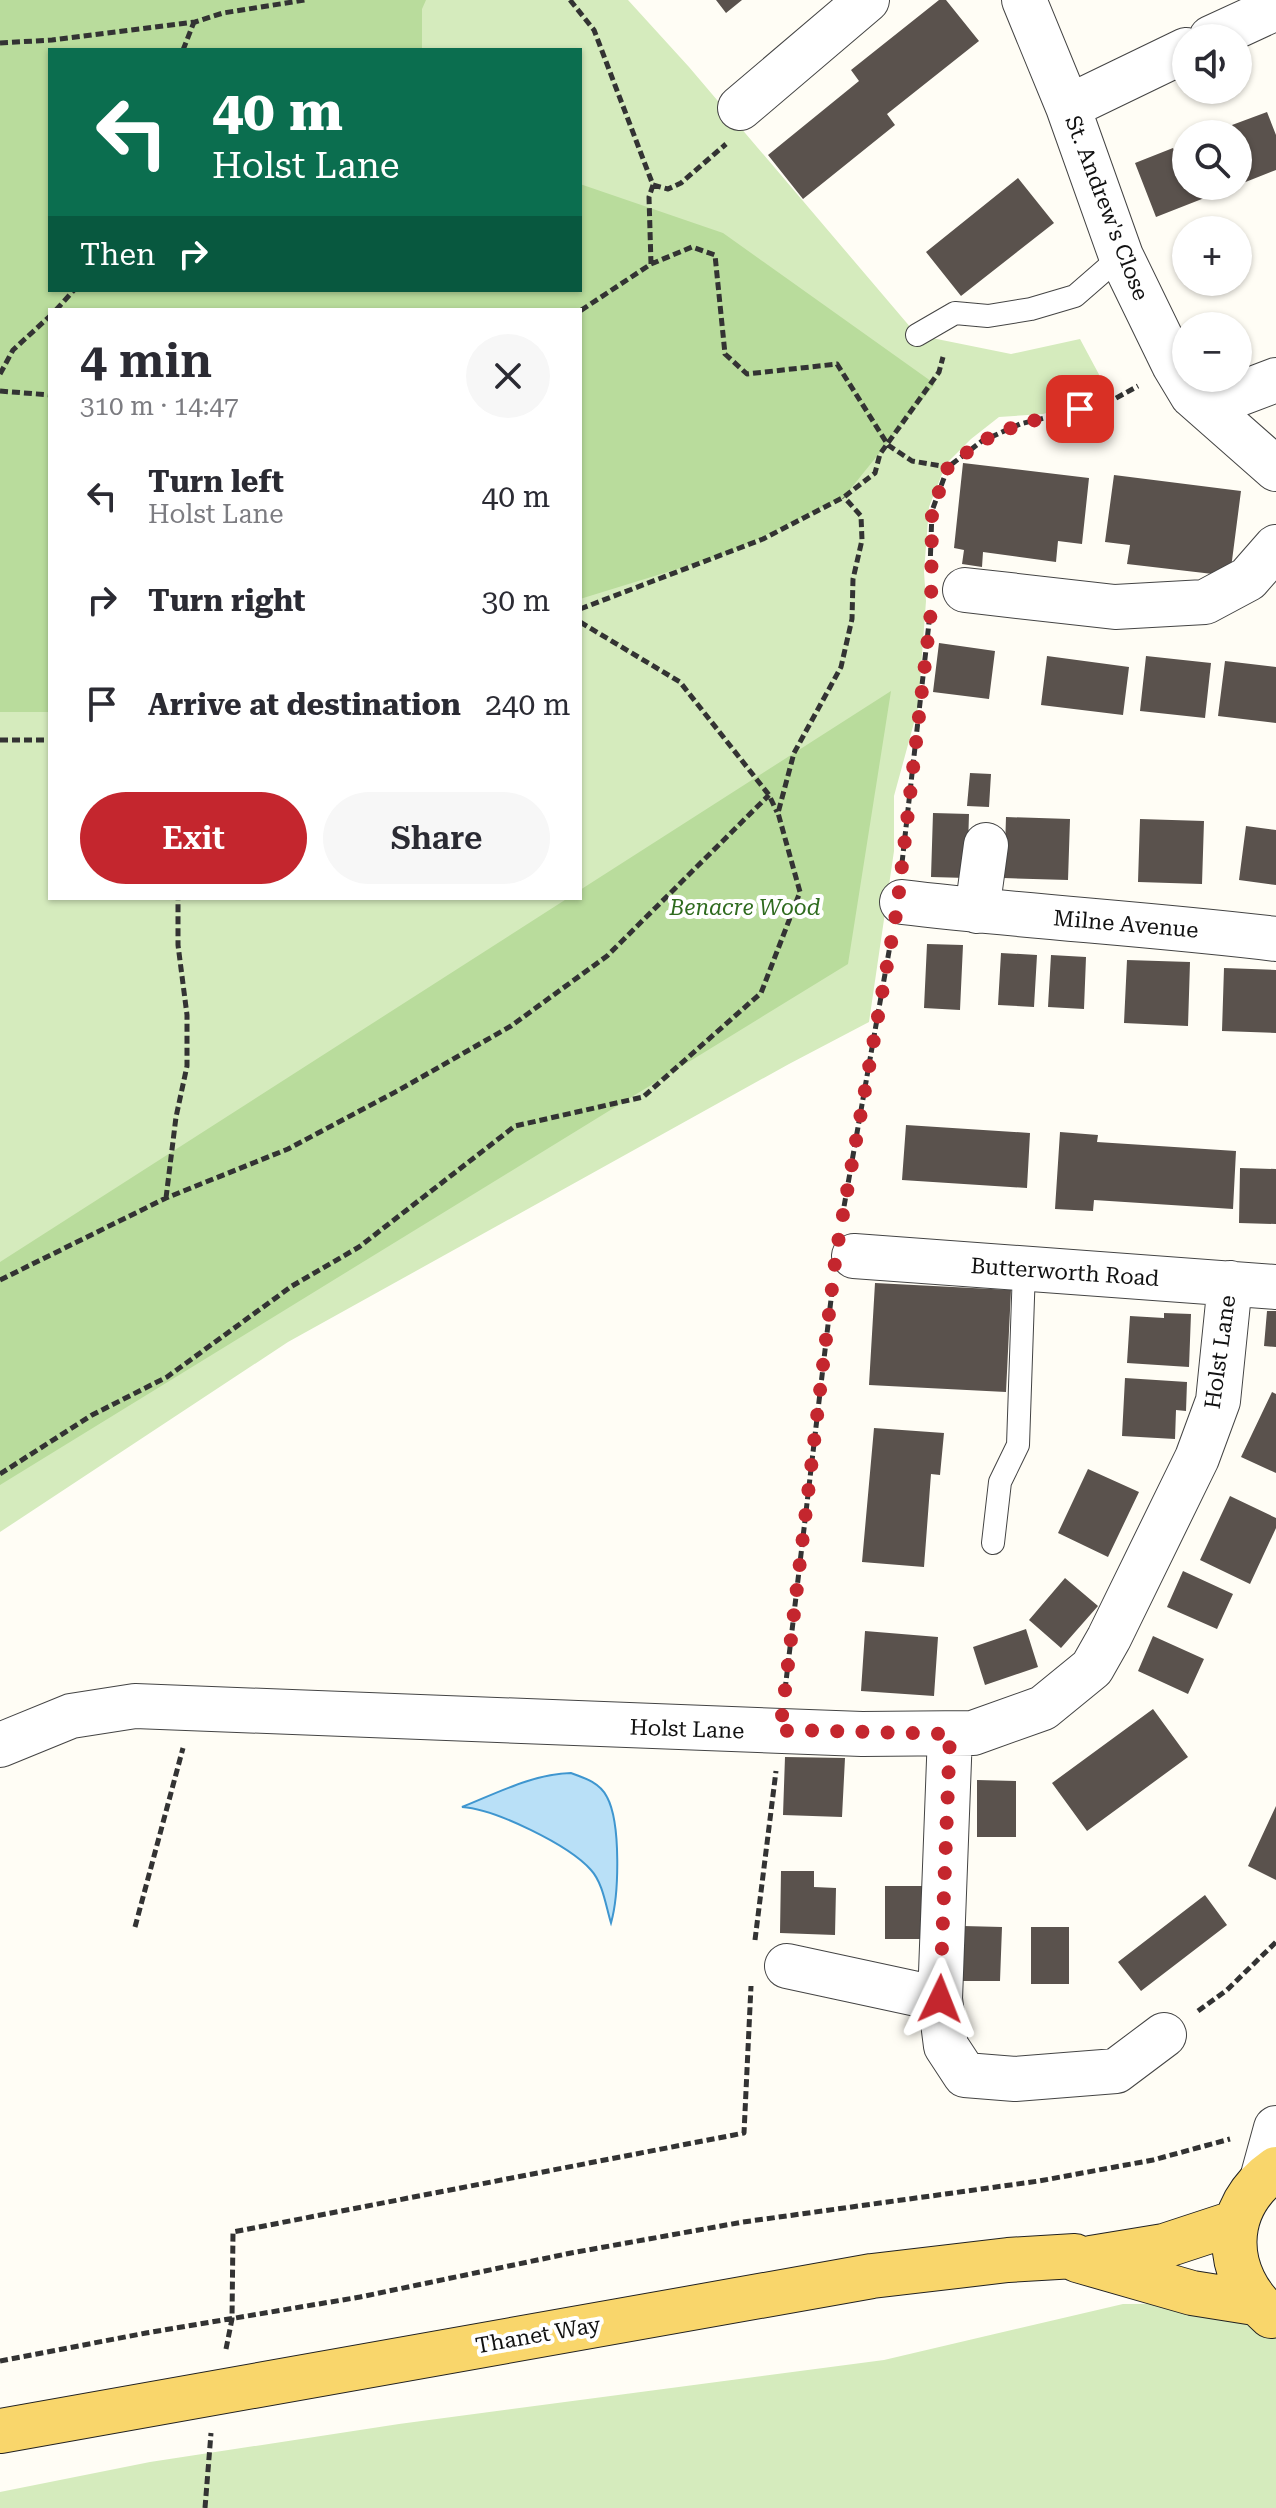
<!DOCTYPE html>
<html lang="en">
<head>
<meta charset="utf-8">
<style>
  body { margin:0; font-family:"Roboto Serif",serif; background:#f7f7f7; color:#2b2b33; height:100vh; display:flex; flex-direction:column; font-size:30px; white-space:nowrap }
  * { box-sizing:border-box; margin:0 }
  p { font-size:26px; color:#7c7c81 }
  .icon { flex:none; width:44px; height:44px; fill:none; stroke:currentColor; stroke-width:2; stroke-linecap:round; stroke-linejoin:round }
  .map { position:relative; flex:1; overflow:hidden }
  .details { position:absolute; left:48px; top:308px; width:534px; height:592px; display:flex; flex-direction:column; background:#fff; border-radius:0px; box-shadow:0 2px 6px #0004 }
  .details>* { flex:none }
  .guide { position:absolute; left:48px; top:48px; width:534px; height:244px; border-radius:0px; box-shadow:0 2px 6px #0004; background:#0b6e4f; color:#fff; overflow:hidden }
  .buttons { position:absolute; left:1172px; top:24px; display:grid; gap:16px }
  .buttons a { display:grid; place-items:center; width:80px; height:80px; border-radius:50%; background:#fff; box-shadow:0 2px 6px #0004; font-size:40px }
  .pin { position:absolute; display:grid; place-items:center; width:68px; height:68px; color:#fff; margin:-34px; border-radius:16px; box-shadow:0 4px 12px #0006 }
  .me { position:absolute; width:88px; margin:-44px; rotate:2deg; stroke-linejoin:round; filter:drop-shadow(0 0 6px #0008) }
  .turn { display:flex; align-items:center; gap:28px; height:168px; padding:0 32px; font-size:36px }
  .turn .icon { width:104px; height:104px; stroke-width:2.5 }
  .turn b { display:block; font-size:56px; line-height:68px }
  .then { display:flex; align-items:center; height:76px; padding:0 32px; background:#0003; gap:16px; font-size:30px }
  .round { display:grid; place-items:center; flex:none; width:84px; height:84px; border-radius:42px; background:#f7f7f7 }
  .summary { display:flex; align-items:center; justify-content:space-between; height:136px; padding:0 32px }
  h1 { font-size:48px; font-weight:600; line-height:60px }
  .button { display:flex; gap:16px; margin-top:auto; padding:16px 32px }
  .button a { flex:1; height:92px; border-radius:48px; background:#c4262e; color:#fff; font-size:32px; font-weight:600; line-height:92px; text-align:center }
  .button a+a { background:#f7f7f7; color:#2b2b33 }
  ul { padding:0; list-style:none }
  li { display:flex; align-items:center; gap:24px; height:104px; padding:0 32px }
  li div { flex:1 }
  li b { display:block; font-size:30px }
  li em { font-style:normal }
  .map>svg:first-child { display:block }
  .green { fill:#d5ebbd; fill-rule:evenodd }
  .forest { fill:#b9dc9c }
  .water { fill:#b9e0f7; stroke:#3f96cf; stroke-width:2 }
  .building { fill:#5a524d }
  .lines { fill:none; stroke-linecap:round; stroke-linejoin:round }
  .service-casing { stroke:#444; stroke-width:24 }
  .minor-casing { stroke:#444; stroke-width:46 }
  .tertiary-casing { stroke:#444; stroke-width:46 }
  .primary-casing { stroke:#222; stroke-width:46 }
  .path { stroke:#333; stroke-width:5; stroke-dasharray:8 4; stroke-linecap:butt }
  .service { stroke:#fff; stroke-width:22 }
  .minor { stroke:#fff; stroke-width:44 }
  .tertiary { stroke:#fff; stroke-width:44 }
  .primary { stroke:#f9d66b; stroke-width:44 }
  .route { stroke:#c4262e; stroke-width:14; stroke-dasharray:0 25.2 }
  .labels { text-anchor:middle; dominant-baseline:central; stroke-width:8; stroke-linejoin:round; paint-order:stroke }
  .street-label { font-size:22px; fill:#111; stroke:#fff }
  .park-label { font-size:22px; font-style:italic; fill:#2f6b1f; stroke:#fff }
</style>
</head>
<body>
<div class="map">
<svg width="1276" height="2508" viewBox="0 0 1276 2508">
  <rect width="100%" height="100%" fill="#fffdf5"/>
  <path class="green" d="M0 0H628L689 67 917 335 1011 354 1080 339 1110 395 1043 414 999 417 971 439 946 464 929 507 924 572 926 601 918 708 894 796V851L869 1022 789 1064 288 1342 0 1532ZM50 50H580V290H50ZM50 310H580V898H50Z
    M1255 2303 1276 2320V2508H0V2492L150 2462 399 2424 884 2360 1123 2304Z"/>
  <path class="forest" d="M0 0H426L422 9V50H50V290H580V184L723 233 935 384 844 497 729 553 580 599V310H50V712H0Z
    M891 691 848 964 0 1485V1262L568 898H580V890Z"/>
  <path class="water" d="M571 1773C585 1778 600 1783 607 1797 621 1823 619 1895 611 1923 606 1907 603 1883 591 1870 569 1845 495 1809 462 1807 497 1793 533 1774 571 1773Z"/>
  <path class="building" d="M716 0H742L726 13Z
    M939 0H946L979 41 887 114 895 125 803 199 768 155 859 81 851 70Z
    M1267 112 1276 135V170L1238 185V134L1232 125Z
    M1173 148 1176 155 1186 151V186H1235L1156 217 1135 163Z
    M1018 178 1054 223 961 296 926 252Z
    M963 463 1089 478 1082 544 1058 541 1056 562 983 552 982 567 962 564 964 550 954 548Z
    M1114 475 1241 491 1230 576 1127 564 1130 545 1105 542Z
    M939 643 995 651 989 699 933 692Z
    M1047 656 1129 667 1123 715 1041 705Z
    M1146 656 1211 663 1205 718 1140 711Z
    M1225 661 1276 667V723L1218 716Z
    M970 773 991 774 989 807 967 806Z
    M933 813 969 814 967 878 931 877Z
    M1006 817 1070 819 1068 880 1004 878Z
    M1140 819 1204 821 1202 884 1138 882Z
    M1246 826 1276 830V885L1239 880Z
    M927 944 963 945 960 1010 924 1008Z
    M1001 953 1037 955 1034 1007 998 1005Z
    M1051 955 1086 957 1084 1009 1048 1007Z
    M1127 960 1190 962 1188 1026 1124 1023Z
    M1224 968 1276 970V1033L1222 1031Z
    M906 1125 1030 1133 1027 1188 902 1180Z
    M1060 1132 1098 1135 1097 1142 1236 1151 1233 1209 1094 1200 1093 1211 1055 1209Z
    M1240 1168 1276 1169V1224L1239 1223Z
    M875 1283 1011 1290 1006 1392 869 1385Z
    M1267 1311H1276V1347L1264 1346Z
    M1164 1313 1191 1314 1189 1367 1127 1363 1130 1316 1164 1318Z
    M1125 1378 1187 1382 1186 1411 1176 1410 1175 1439 1122 1436Z
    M1272 1392 1276 1394V1473L1241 1457Z
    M874 1428 944 1433 940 1475 931 1474 924 1567 862 1562Z
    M1088 1469 1139 1492 1108 1557 1058 1533Z
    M1230 1496 1276 1518V1528L1250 1584 1200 1560Z
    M1183 1571 1233 1594 1217 1629 1167 1607Z
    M1065 1578 1098 1606 1061 1648 1029 1620Z
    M1026 1629 1038 1667 985 1685 973 1647Z
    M865 1631 938 1637 934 1696 861 1691Z
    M1153 1636 1204 1659 1188 1694 1138 1671Z
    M1153 1709 1188 1757 1087 1831 1052 1783Z
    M785 1757 845 1758 842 1817 783 1815Z
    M977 1780 1016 1781V1837H977Z
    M1276 1806V1880L1248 1866Z
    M781 1871H814V1887L836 1888 835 1935 780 1933Z
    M885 1886H923L922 1939H885Z
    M1205 1895 1227 1925 1141 1991 1118 1962Z
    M963 1926 1002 1927 1000 1981H963Z
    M1031 1927H1069V1984H1031Z"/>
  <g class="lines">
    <g class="service-casing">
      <path id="service" d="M917 335 955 313 988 316 1031 309 1075 296 1121 256
        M993 1543 1000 1482 1018 1445 1024 1269"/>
    </g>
    <g class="minor-casing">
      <path id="minor" d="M1024 0 1068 107 1121 256 1174 365 1192 395 1239 394 1276 380
        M1211 38 1276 8
        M1068 107 1186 50
        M740 108 867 0
        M1192 395 1276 469
        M965 590 1115 607 1205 602 1248 579 1276 547
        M902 902C1027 917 1152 924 1276 939
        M977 911 986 845
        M854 1256 1276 1287
        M950 1734 940 1999 946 2046 965 2075 1015 2079 1116 2071 1164 2035
        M0 1745 71 1716 135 1706 862 1734 973 1733 1043 1708 1092 1668 1109 1638 1197 1458 1218 1401 1230 1283
        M787 1966 940 1999"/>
    </g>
    <g class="tertiary-casing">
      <path id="tertiary" d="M1262 2179 1276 2128"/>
    </g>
    <g class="primary-casing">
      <path id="primary" d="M1091 2258 1164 2246 1237 2222
        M1271 2316C1222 2274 1221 2207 1276 2169
        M0 2431 872 2276 1008 2260 1075 2256 1077 2260 1192 2293 1255 2303"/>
    </g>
    <path class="path" d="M570 0 594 30 653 185 649 197 651 264 580 311
      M0 43 52 40 195 22 223 13 305 0
      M183 50 194 22
      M653 185 668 189 681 183 726 144
      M651 264 692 247 715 255 725 354 747 374 837 364 888 445 912 461 948 467
      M56 310 74 290
      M0 374 13 350 50 316
      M0 391 50 395
      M930 568 932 511 948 467 982 441 1020 424 1109 402 1138 386
      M580 609 763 539 844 497 875 473 880 454 939 372 943 357
      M580 622 680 682 769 795 777 812
      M0 740H50
      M902 863 930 614
      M166 1198 176 1117 187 1066V1015L178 945V898
      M842 1218 891 940
      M0 1280 166 1198 288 1149 399 1090 511 1026 607 956 769 795
      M0 1474 92 1415 167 1377 292 1286 359 1247 515 1126 643 1097 761 993 800 892 778 813 794 753 841 667 852 619 853 579 862 540 861 516 844 497
      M785 1690 832 1291
      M135 1927 183 1748
      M755 1940 776 1771
      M1198 2011 1227 1990 1276 1942
      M226 2349 232 2319 233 2232 744 2133 751 1986
      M0 2361 146 2333 360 2297 571 2253 743 2222 1039 2181 1153 2160 1230 2139
      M205 2508 211 2433"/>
    <use href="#service" class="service"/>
    <use href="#minor" class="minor"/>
    <use href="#tertiary" class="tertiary"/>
    <use href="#primary" class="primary"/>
  </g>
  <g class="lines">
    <path class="route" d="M940 1999 950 1734 789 1730 780 1733 836 1254 897 909 931 611 932 511 948 467 982 441 1020 424 1080 409"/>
  </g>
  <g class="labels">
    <g class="street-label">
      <text transform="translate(1107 208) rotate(69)">St. Andrew's Close</text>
      <text transform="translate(1126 924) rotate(5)">Milne Avenue</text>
      <text transform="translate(1065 1272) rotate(4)">Butterworth Road</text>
      <text transform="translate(1220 1352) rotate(-82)">Holst Lane</text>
      <text transform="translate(687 1729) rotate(2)">Holst Lane</text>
      <text transform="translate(538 2335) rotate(-10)">Thanet Way</text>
    </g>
    <g class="park-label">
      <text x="745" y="907">Benacre Wood</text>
    </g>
  </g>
</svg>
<div class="buttons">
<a><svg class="icon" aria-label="sound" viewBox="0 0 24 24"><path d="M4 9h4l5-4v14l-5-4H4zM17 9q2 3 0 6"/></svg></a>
<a><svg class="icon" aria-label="search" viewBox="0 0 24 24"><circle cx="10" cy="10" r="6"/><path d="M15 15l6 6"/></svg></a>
<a>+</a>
<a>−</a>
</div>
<div class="pin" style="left:1080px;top:409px;background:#d93025"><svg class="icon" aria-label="arrive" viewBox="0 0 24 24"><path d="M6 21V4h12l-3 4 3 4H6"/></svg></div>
<svg class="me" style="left:940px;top:1999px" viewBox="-20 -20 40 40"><path d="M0-17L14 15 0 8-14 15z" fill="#c4262e" stroke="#fff" stroke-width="4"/></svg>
<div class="guide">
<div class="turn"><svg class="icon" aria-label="left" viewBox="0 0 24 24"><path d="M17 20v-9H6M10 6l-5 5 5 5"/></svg><div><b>40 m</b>Holst Lane</div></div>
<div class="then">Then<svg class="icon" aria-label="right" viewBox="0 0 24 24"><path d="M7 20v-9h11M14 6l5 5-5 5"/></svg></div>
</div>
<section class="details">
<div class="summary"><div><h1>4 min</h1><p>310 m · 14:47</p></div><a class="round"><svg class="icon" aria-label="close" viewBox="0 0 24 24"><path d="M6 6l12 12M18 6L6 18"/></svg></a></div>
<ul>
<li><svg class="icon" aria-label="left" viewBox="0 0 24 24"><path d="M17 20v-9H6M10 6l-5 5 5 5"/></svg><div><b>Turn left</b><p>Holst Lane</p></div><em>40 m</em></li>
<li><svg class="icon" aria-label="right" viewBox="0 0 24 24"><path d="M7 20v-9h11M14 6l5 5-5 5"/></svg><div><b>Turn right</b></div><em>30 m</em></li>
<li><svg class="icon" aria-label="arrive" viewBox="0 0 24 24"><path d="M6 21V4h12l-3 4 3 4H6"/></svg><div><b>Arrive at destination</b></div><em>240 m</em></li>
</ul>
<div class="button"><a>Exit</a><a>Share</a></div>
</section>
</div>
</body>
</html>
